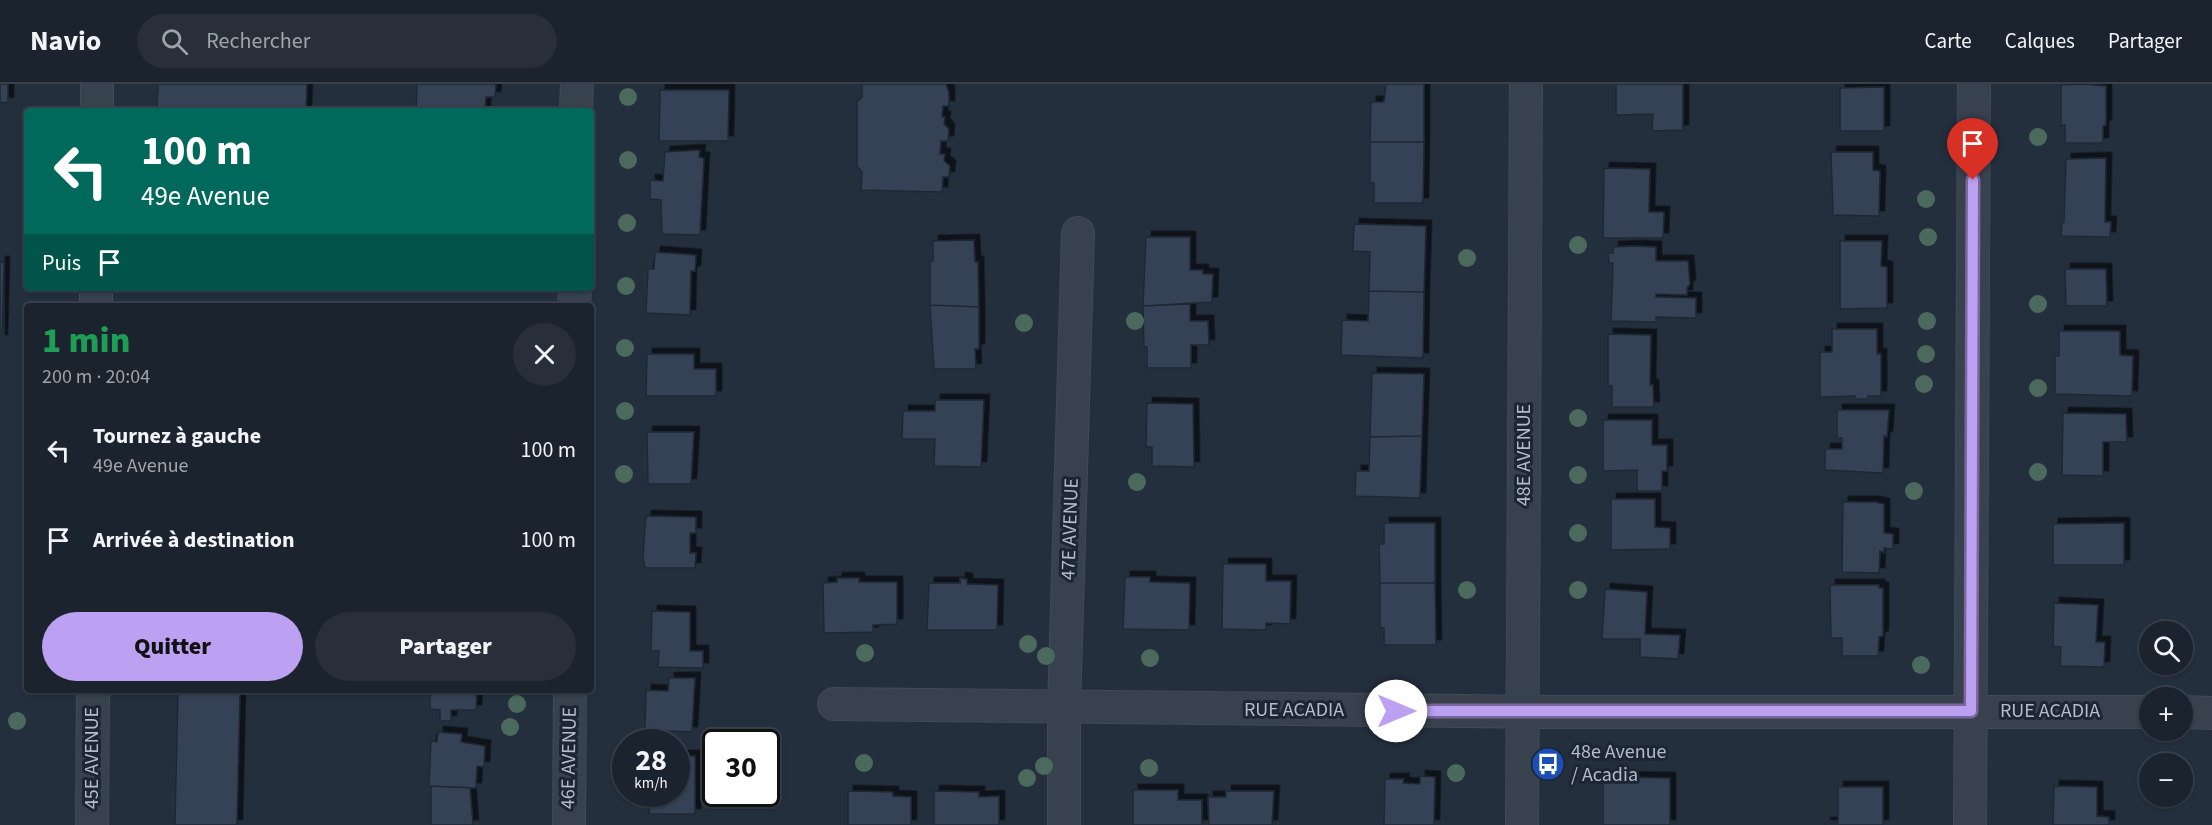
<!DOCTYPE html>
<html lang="fr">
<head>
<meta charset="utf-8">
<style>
  body { margin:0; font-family:"Source Sans 3",sans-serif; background:#282f3a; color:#f1f3f6; height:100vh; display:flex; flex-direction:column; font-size:22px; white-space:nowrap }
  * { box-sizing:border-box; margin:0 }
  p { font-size:20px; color:#a0a4aa }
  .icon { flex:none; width:33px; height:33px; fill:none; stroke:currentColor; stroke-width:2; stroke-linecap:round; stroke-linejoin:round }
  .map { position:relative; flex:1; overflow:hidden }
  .side { position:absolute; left:24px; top:219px; width:570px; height:390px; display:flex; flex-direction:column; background:#1b232e; border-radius:6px; box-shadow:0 2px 4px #0004,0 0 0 2px #39404a }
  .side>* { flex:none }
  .top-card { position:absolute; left:24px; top:24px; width:570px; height:183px; border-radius:6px; box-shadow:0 2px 4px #0004,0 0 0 2px #39404a; background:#00695c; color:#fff; overflow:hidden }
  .tools { position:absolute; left:2139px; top:537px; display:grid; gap:12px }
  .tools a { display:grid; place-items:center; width:54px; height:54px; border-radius:50%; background:#1b232e; box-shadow:0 2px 4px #0004,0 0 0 2px #39404a; font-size:30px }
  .speed { position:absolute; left:612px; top:645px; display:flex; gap:12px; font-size:30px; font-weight:700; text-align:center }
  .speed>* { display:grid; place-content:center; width:78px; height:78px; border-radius:50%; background:#1b232e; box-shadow:0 2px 4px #0004,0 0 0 2px #39404a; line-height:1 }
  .speed small { font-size:15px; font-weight:400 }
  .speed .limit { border:3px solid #111; border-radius:9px; background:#fff; color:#111 }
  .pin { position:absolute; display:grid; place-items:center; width:51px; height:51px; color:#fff; margin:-62px -26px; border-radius:50% 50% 50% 0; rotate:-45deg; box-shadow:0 0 6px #0007 }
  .pin .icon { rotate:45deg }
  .me { position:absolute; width:66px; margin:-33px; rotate:90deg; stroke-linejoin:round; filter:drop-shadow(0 0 4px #0008) }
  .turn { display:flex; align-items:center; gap:21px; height:126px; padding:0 18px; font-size:27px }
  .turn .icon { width:78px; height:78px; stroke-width:2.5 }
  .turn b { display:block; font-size:42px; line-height:51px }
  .then { display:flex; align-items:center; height:57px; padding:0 18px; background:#0003; gap:12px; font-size:22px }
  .round { display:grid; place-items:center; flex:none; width:63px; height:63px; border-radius:32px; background:#282f3a }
  .headline { display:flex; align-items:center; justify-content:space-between; height:102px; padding:0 18px }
  h1 { font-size:36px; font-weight:800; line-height:45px; color:#1e9e55 }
  .action { display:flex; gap:12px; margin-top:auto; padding:12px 18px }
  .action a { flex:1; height:69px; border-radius:36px; background:#bca0f2; color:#111; font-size:24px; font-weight:800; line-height:69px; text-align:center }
  .action a+a { background:#282f3a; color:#f1f3f6 }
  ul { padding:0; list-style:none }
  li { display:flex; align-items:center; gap:18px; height:90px; padding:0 18px }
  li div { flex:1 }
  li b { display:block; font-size:22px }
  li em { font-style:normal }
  header { display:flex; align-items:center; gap:36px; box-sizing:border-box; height:84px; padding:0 30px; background:#1b232e; border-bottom:2px solid #39404a }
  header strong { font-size:28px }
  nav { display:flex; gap:33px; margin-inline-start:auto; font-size:21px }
  .search { width:420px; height:54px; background:#282f3a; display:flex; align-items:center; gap:15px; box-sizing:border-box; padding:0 21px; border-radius:33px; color:#a0a4aa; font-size:22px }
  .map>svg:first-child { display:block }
  .building { fill:#364354; stroke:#1f2835; stroke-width:1.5; filter:url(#shadow) }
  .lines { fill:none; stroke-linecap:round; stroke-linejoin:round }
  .street-casing { stroke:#414a57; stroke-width:34 }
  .street { stroke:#38414e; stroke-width:32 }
  .tree { fill:#4b6a5d }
  .route-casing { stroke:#7a689d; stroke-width:15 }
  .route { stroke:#bca0f2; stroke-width:10 }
  .labels { text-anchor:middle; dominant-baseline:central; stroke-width:6; stroke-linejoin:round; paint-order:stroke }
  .street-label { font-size:20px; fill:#b4bcc9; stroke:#1d2633 }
  .poi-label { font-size:20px; fill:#b4bcc9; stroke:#1d2633; text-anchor:start }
</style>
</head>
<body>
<header>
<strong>Navio</strong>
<div class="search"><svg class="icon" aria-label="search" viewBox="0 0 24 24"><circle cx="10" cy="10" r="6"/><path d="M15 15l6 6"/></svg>Rechercher</div>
<nav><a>Carte</a><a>Calques</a><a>Partager</a></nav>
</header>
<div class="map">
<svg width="2212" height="741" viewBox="0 0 2212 741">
  <defs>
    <filter id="shadow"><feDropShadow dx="5.5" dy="-5.5" stdDeviation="0" flood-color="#0009"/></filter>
  </defs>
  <rect width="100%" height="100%" fill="#242f3e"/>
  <path class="building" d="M0 0H8V19L0 18Z
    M158 0H307L306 27H157Z
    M417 0H496L495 13H486L485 27H416Z
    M862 0H946L949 9V22H943L942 33H945L944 40 949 45 948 57H941L940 70H945L944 77 950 82 949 93H943L942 108 861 106 862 88 857 82V18L862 13Z
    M1386 0H1424V58H1370L1371 18H1384Z
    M1616 0H1683V46L1652 47 1653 30 1616 31Z
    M2082 0 2106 2V41L2103 42V59H2065V41L2061 42V1Z
    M1884 3V47H1840V4Z
    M660 6H729L728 57H659Z
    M1370 58H1424L1423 119H1374V99H1370Z
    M700 66 699 73 704 74 700 151 662 150 661 116 650 115V96L663 97 665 68Z
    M1831 68H1873V86L1880 87 1879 132 1833 131Z
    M2106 74 2105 138H2111L2110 153 2061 152 2062 139 2064 138 2066 75Z
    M1604 84 1650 85 1649 128H1664L1663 154H1603Z
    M1354 140 1426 142 1424 208 1369 207 1370 168 1353 167Z
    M1146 153H1190V186H1203V190H1213L1212 218 1143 222Z
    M974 156 975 178H978L979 223 930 221V177H933V157Z
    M1840 157H1882L1881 182 1887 183V224L1840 225Z
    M1633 162 1656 163V177H1688L1690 200 1687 204V211L1656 210V213L1696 214V234L1656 233V238L1611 237 1613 179H1609L1608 169H1613V163Z
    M655 168 696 171 695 187H691L690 231 646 229 648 185H654Z
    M0 178H4L2 256H0Z
    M2065 185H2106L2107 222H2066Z
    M1369 207 1424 208 1423 274 1341 271 1342 236 1368 237Z
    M1190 220V237H1208L1209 261H1191V284H1147V263H1144L1143 222Z
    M930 221 979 223V265H975L976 285H934Z
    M1832 245H1877V270H1881V312H1868V315H1855V312L1820 313V268H1832Z
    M2059 247H2120V271L2133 272 2132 312 2055 310V272H2059Z
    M1608 250 1651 251 1650 301H1653L1654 323H1612V302H1608Z
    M647 270H694V285H716V312H646Z
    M1372 289 1424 290 1422 352 1370 353Z
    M935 316H984L981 383 934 382 935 355H902L903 327H935Z
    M1147 319 1193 320 1194 383 1152 382V363H1146Z
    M1837 326H1889L1887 353 1884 352 1883 389 1825 386V365H1842V354H1837Z
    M2063 329 2126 330 2127 358H2103V392L2062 391Z
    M1603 336H1652V361H1667V387H1662V407H1637V386L1603 387Z
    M647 348H694L691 400H648Z
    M1422 352 1420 414 1355 412 1356 387H1369L1370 353Z
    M1611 415H1655V443L1670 444V465L1611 466Z
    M1843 418H1875L1884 420V449L1893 450V465L1884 464V469L1880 467 1879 489 1842 488Z
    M646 432 696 433V449H690V469H696L695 484H645L643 471Z
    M1384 439H1435V499H1380L1379 460H1384Z
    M2124 439V481H2053V440Z
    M1223 480H1266V497H1291L1290 540 1266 539V546L1222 545Z
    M1125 493H1150V498L1190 499 1189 546 1123 545Z
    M837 494H859V498H897V540L873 541V548L824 549 823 499 837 498Z
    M960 494 967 495V500L998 501 997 546H927L929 499H960Z
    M1380 499H1435L1436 561H1384V544L1380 543Z
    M1830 501H1879V504H1883V552L1879 553 1878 572H1842V554H1831Z
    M1605 505 1647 508 1645 550 1680 551 1678 575 1640 573V555H1602Z
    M2054 519 2098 521 2096 558H2105L2104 583 2060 582 2061 563 2053 562Z
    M652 527 690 528V567H703V584L658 583 659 567H651Z
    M669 594H695L692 648 645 646 646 606 668 607Z
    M178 606H240L237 741H175Z
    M430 606H477L476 626H451V637H440V626L430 625Z
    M438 648 462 650 461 658 485 662 484 683 477 682 476 704 429 702 431 657 437 658Z
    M676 672H695V730H649V710H676Z
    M1420 692 1435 693 1434 741H1384L1385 695H1404L1403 699 1420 700Z
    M1603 693 1670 694V741H1603Z
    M431 702 470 704 473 741H431Z
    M2054 702 2097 703V732L2109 733V741H2053Z
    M1838 703H1883V741H1825V739H1838Z
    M1133 706H1178V716H1202V741H1133Z
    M848 707 893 708V712L911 713V741H848Z
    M934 707 979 708V713L999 712V741H934Z
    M1226 707H1274L1272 741H1209L1208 713H1226Z"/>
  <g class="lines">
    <g class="street-casing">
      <path id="street" d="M97 27V0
        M576 27 577 0
        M96 222V204
        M574 222 575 204
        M834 620 1558 628H2150
        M2182 628 2212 629
        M92 741 93 606
        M569 741 570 606
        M1064 741V625L1078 149
        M1522 741 1526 0
        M1970 741 1974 0"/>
    </g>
    <use href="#street" class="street"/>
  </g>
  <g class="tree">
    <circle cx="628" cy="13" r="9"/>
    <circle cx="2038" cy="53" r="9"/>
    <circle cx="628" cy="76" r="9"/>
    <circle cx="1926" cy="115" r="9"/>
    <circle cx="627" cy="139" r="9"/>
    <circle cx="1928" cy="153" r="9"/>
    <circle cx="1578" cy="161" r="9"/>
    <circle cx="1467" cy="174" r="9"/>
    <circle cx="626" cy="202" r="9"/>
    <circle cx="2038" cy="220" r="9"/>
    <circle cx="1135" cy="237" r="9"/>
    <circle cx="1927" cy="237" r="9"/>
    <circle cx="1024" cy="239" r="9"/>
    <circle cx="625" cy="264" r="9"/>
    <circle cx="1926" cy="270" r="9"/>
    <circle cx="1924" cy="300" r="9"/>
    <circle cx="2038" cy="304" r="9"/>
    <circle cx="625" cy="327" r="9"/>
    <circle cx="1578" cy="334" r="9"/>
    <circle cx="2038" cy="388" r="9"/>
    <circle cx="624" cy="390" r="9"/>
    <circle cx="1578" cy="391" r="9"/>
    <circle cx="1137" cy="398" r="9"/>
    <circle cx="1914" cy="407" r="9"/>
    <circle cx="1578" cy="449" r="9"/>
    <circle cx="1467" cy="506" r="9"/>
    <circle cx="1578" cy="506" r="9"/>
    <circle cx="1028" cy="560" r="9"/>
    <circle cx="865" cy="569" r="9"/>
    <circle cx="1046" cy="572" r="9"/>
    <circle cx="1150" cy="574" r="9"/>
    <circle cx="1921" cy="581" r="9"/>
    <circle cx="517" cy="620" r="9"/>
    <circle cx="17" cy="637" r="9"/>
    <circle cx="510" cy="643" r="9"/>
    <circle cx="864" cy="679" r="9"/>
    <circle cx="1044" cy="682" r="9"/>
    <circle cx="1149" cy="684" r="9"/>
    <circle cx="1456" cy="689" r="9"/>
    <circle cx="1027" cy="694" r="9"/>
  </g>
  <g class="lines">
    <g class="route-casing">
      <path id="route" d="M1396 627H1971L1973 96"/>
    </g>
    <use href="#route" class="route"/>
  </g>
  <defs>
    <g id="bus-disc" transform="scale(1.725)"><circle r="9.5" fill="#1a4fb4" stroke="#1d2633"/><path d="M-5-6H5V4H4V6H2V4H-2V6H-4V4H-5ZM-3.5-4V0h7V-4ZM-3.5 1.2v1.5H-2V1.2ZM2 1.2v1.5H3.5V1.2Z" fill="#fff"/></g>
  </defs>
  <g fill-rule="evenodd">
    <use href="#bus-disc" x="1548" y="680"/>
  </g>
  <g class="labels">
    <g class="street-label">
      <text transform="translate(1524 371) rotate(-90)">48E AVENUE</text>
      <text transform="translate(1070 445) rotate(-88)">47E AVENUE</text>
      <text x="1294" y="626">RUE ACADIA</text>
      <text x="2050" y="627">RUE ACADIA</text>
      <text transform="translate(92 674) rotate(-90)">45E AVENUE</text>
      <text transform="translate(569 674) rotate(-89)">46E AVENUE</text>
    </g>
    <g class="poi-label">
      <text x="1571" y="668">48e Avenue<tspan x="1571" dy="23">/ Acadia</tspan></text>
    </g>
  </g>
</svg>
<div class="tools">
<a><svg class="icon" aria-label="search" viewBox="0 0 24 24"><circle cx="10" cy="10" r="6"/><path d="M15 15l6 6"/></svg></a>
<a>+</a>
<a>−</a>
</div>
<div class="speed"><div>28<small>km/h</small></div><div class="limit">30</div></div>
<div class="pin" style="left:1973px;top:96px;background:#d93025"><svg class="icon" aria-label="arrive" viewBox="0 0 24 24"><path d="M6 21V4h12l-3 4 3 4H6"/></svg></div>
<svg class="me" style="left:1396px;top:627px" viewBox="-20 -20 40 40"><circle r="19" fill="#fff"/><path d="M0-13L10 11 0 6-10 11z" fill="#bca0f2"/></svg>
<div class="top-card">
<div class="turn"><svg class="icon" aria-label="left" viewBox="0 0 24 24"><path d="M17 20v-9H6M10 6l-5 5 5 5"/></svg><div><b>100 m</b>49e Avenue</div></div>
<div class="then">Puis<svg class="icon" aria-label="arrive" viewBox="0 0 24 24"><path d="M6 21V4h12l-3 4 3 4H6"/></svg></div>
</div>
<section class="side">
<div class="headline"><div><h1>1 min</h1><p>200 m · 20:04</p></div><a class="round"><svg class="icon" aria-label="close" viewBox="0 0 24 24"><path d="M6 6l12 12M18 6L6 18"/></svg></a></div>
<ul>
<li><svg class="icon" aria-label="left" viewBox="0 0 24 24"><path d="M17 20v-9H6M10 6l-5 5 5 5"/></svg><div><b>Tournez à gauche</b><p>49e Avenue</p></div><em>100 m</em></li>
<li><svg class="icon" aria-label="arrive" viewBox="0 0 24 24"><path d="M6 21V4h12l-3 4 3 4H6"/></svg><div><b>Arrivée à destination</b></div><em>100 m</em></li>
</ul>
<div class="action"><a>Quitter</a><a>Partager</a></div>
</section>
</div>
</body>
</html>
